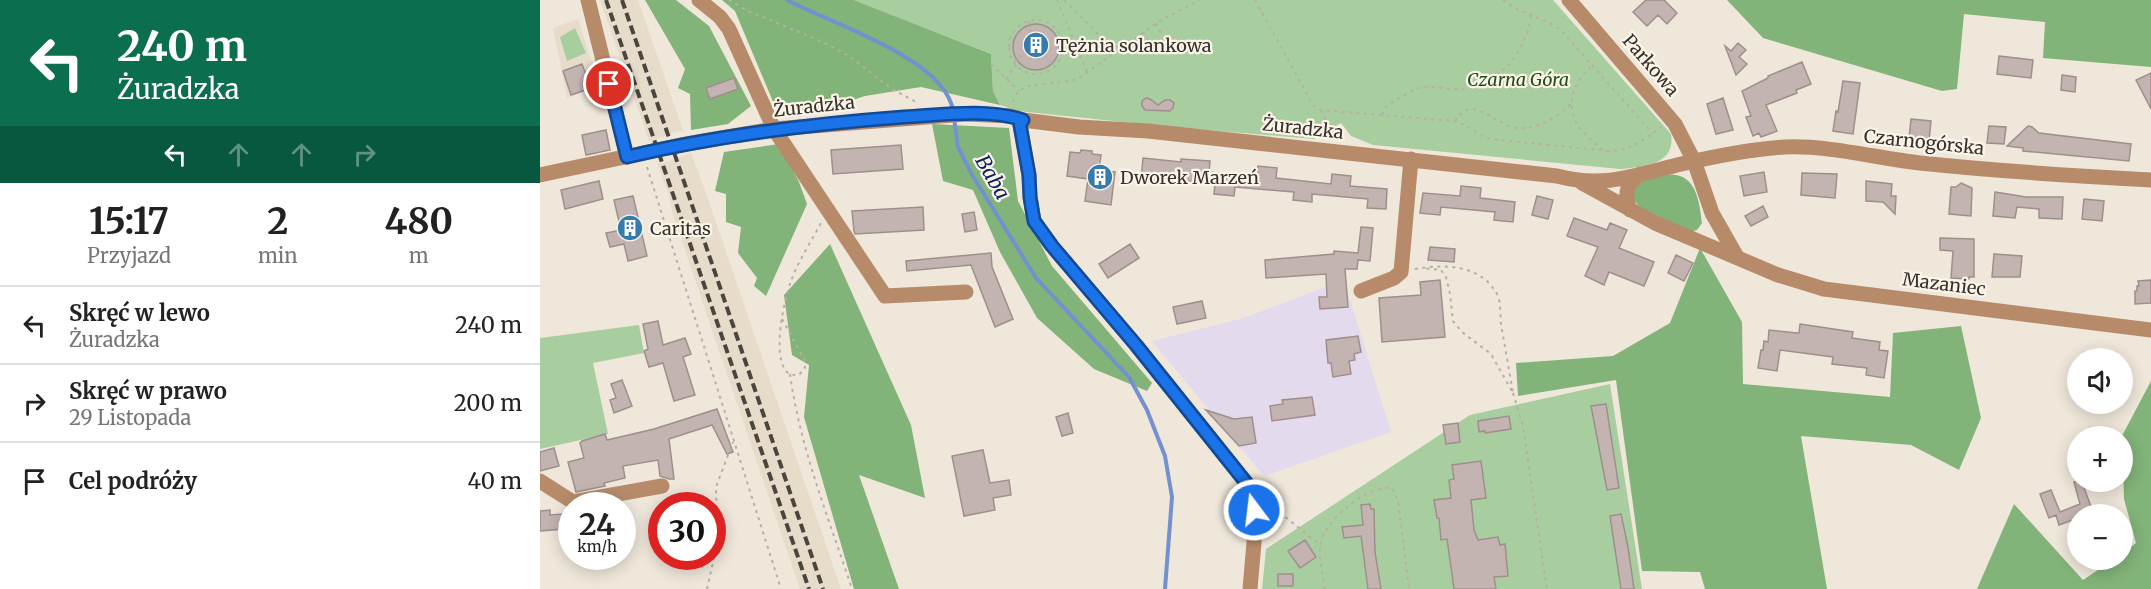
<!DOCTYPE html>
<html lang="pl">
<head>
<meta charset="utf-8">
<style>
  body { margin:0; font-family:Merriweather,serif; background:#f2f2f2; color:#222; height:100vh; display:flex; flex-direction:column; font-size:22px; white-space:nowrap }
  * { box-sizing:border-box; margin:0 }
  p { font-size:20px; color:#767676 }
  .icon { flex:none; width:33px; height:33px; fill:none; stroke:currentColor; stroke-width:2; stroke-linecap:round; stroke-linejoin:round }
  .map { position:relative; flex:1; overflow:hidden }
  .details { display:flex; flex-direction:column; background:#fff; width:540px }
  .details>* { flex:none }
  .hud { background:#0b6e4f; color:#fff; overflow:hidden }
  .buttons { position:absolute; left:1527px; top:348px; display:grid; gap:12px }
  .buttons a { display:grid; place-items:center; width:66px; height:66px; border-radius:50%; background:#fff; box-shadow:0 3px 15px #0003; font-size:30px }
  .speed { position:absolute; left:18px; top:492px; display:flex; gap:12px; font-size:30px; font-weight:700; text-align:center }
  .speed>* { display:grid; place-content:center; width:78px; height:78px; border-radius:50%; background:#fff; box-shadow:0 3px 15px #0003; line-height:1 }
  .speed small { font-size:15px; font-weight:400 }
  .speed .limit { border:9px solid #d22; background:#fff; color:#111 }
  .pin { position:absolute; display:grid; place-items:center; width:51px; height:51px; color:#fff; margin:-26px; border:3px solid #fff; border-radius:50%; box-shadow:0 2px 6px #0007 }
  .me { position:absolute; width:66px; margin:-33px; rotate:345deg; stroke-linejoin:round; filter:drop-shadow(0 0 4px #0008) }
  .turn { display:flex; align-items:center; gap:21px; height:126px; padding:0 18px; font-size:27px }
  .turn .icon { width:78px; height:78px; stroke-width:2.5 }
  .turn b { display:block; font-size:42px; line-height:51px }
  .lanes { display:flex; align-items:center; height:57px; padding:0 18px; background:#0003; justify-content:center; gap:30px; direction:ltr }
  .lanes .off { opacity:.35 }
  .eta { display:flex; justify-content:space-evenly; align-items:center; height:102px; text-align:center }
  .eta b { font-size:36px; font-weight:700; line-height:42px }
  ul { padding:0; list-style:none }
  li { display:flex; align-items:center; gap:18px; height:78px; padding:0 18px; border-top:2px solid #e0e0e0 }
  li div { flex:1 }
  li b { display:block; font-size:22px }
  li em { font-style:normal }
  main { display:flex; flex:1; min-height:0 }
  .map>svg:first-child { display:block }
  .industrial { fill:#e3daee }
  .built { fill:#e7dcc9 }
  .green { fill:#a8cea0 }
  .forest { fill:#82b379 }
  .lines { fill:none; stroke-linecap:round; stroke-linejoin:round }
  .stream { stroke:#7491cf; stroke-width:4 }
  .building { fill:#c3b3b1; stroke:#9e8f8d; stroke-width:1.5 }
  .path { stroke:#b5afa4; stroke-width:2; stroke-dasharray:3 4.5; stroke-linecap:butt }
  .minor { stroke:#b78b6a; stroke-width:15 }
  .rail { stroke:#49453f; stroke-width:4; stroke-dasharray:9 4.5; stroke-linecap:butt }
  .route-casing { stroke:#114b97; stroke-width:15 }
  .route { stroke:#1a73e8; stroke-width:10 }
  .labels { text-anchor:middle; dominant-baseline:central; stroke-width:4.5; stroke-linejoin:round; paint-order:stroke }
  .poi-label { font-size:18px; fill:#34312c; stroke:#fcf4e8; text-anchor:start }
  .street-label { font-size:18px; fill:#34312c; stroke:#fcf4e8 }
  .park-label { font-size:18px; font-style:italic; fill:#1e4e14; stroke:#fcf4e8 }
  .water-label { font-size:20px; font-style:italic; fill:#072067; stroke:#fcf4e8 }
</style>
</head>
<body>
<main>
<section class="details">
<div class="hud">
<div class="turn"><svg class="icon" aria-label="left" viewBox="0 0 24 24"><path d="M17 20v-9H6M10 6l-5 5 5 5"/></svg><div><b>240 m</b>Żuradzka</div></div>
<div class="lanes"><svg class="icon" aria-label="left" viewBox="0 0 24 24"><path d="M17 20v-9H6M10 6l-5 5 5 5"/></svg><svg class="icon off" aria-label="ahead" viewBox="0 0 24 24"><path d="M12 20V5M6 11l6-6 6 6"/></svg><svg class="icon off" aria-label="ahead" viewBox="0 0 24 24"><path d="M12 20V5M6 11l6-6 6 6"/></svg><svg class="icon off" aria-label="right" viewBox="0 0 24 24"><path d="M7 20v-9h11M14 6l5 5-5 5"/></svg></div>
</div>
<div class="eta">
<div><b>15:17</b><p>Przyjazd</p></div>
<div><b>2</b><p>min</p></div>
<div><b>480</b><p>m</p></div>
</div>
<ul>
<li><svg class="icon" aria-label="left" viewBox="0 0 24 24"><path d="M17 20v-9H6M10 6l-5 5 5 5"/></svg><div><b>Skręć w lewo</b><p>Żuradzka</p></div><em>240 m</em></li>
<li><svg class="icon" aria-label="right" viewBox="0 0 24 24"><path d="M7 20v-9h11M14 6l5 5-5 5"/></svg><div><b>Skręć w prawo</b><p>29 Listopada</p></div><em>200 m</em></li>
<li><svg class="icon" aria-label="arrive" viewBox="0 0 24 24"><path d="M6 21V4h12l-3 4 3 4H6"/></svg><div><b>Cel podróży</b></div><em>40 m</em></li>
</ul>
</section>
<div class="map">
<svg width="1611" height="589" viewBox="0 0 1611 589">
  <rect width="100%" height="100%" fill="#efe7da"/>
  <path class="industrial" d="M804 280 851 432 724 476 612 341 704 318Z"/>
  <path class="built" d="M60 0H98L144 133 140 131 109 141Z
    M38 19 60 87 27 98 13 28Z
    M151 153 165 190 301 589H260L133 215 128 193 117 162 120 164Z"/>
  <path class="green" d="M314 0H1013L1131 134C1136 165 1103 167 1080 169L833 145 811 136 801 123 774 139 630 127 478 111 460 105 453 91 451 54Z
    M35 28 46 53 27 61 20 37Z
    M99 325 104 353 53 363 68 434 0 449V338Z
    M1070 384 1102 589H722L726 549 930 415Z"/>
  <path class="forest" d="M105 0H136L169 26 211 106 188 124 151 130 150 94 138 88 145 69Z
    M182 0H314L451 54 453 91 460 105 381 87 325 96 269 114 234 104 195 11Z
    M1187 0H1611V67L1503 58 1505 22 1424 14 1417 89 1402 91 1223 38Z
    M392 124 469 128 478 201 512 266 612 383 607 391 554 369 497 318 460 252 433 190 403 181Z
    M239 144 259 182 267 204 226 296 214 286 217 278 198 253 201 227 186 222V194L175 191 184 152Z
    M1116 173C1123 174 1133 174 1140 176 1158 182 1160 208 1162 223L1157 230 1150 232 1103 211 1092 198 1097 183Z
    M290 244 371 425 385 498 319 475 359 589H314L264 417 269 365 252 355 244 295Z
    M1160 248 1202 322 1203 384 1350 397 1353 333 1421 326 1441 418 1419 470 1371 445 1261 436 1287 589H1165L1160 572 1102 571 1076 380 978 396 976 363 1073 356 1130 323Z
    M1611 381V589H1437L1474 504 1543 580 1573 560H1582L1583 553 1596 543 1584 499 1582 436Z"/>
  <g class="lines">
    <path class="stream" d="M247 0C290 23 406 59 413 111
      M414 118 418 147 431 173 496 278 589 377 607 410 625 456 632 497 625 589"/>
  </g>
  <path class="building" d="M1106 0H1124L1137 13 1127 24 1118 15 1107 26 1093 12Z
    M473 47a23 23 0 1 1 46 0a23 23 0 1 1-46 0Z
    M1198 43 1206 50 1199 57 1207 64 1196 75 1185 46 1191 51Z
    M1459 56 1493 60 1491 78 1457 74Z
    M1262 62 1271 84 1256 90 1257 93 1226 105 1237 131 1221 137 1219 133 1213 136 1206 117 1211 116 1202 91 1228 78V76Z
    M42 64 51 88 31 95 23 71Z
    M1611 73V109L1596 80Z
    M1522 75 1536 77 1535 92 1521 90Z
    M194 78 198 89 170 99 166 88Z
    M1303 81 1320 83 1313 134 1293 131 1296 111 1298 112Z
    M606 98 610 99 618 105 625 100H630L634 103 633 108 630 111 605 110 602 106V101Z
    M1183 98 1193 130 1176 134 1167 104Z
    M1371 119 1391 121 1389 141 1369 139Z
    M1449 126 1466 127 1464 144 1447 143Z
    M1488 126 1492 127 1499 133 1591 144 1589 161 1483 151V148L1467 146Z
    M66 130 70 150 46 155 42 135Z
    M361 145 363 169 293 174 291 150Z
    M541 150 552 151V154L561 155 559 170 575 172 571 205 545 201 548 179 527 176 530 152 540 153Z
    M603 158 641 162V159L670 161 669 172 717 178 718 166 737 168 736 178 791 184 792 174 811 176 810 186 847 189 846 209 827 208 828 199 772 194V202L753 200 754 192 695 187 694 196 674 194 675 184 620 178V181L601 180Z
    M1224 172 1227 192 1204 196 1200 176Z
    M1262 173 1297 174 1295 198 1261 195Z
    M59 181 63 199 25 209 21 190Z
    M1326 181 1352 184 1351 196H1356L1355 214 1343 202 1326 201Z
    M1421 183 1432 188 1431 216 1409 214 1411 187H1416Z
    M921 186 941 188 940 198 975 202 973 222 954 220 955 212 901 207 900 215 880 213 883 193 920 196Z
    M1455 192 1486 197H1523L1522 219 1499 218V209L1477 207 1475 218 1453 216Z
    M93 196 107 256 88 261 84 244 70 247 66 233 81 230 74 200Z
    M997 196 1013 200 1008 219 992 215Z
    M1544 199 1564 201 1562 221 1542 219Z
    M1223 206 1228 217 1211 226 1205 216Z
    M383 207 384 230 315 234 314 231 312 211Z
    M434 212 437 230 425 232 422 214Z
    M1034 218 1067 230 1070 223 1087 230 1079 248 1114 262 1104 286 1069 272 1064 285 1045 276 1058 247 1027 236Z
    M821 227 833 228 830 261 818 260 817 269H805L808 307 780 309 779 297H787L786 274 726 278 725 260 794 254V251L818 253Z
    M1400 238 1434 239V277H1429V279L1411 278 1413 251 1400 250Z
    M590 244 599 258 568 278 559 264Z
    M890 247 915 249 914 262 888 260Z
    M451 253 452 267 473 319 455 327 431 265 367 271 366 261Z
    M1454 254 1482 256 1480 277H1452Z
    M1136 255 1153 263 1144 281 1128 273Z
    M900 280 905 337 842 342 839 298 881 295 880 282Z
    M1611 280V303L1595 304V291H1597V286H1599L1598 281Z
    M662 301 666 318 637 324 633 307Z
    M118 321 123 345 145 338 151 354 143 357 155 395 134 401 123 363 109 367 104 351 108 349 103 324Z
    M1260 324 1313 332 1312 338 1340 342 1339 350 1348 351 1344 378 1326 375 1327 368 1292 364 1293 357 1240 350 1237 371 1218 368 1221 350H1223L1224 341 1228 342 1229 330 1257 333H1259Z
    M818 336 821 352 814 354 815 360 809 361 811 374 793 377 791 363H788L786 340Z
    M82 380 92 406 74 413 70 400 76 398 71 384Z
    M772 397 775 415 732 421 730 406 743 404 742 400Z
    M1066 404 1079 488 1067 490 1051 406Z
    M177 409 193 452 187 454 172 425 129 439 134 479H129L120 476 118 460 83 466 85 478 64 483 65 486 36 492 28 462 44 458 40 443 42 441 65 434 67 440 114 429Z
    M666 410 694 419 712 417 716 443 699 446Z
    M528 413 533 433 522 436 516 417Z
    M969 416 971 429 945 433V431L939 432 938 421Z
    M918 423 920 442 906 444 903 425Z
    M14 448 19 466 0 471V452Z
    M443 450 450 483 469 480 471 495 453 498 455 510 424 516 412 456Z
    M941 461 946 498 931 500 934 530 938 540 958 537 960 545 965 544 968 576 954 577 956 589H914L907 539 901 540 899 518H897L894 500 911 498 909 480 914 479 912 465Z
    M1538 481 1542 482 1553 512 1538 514V518L1519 525 1516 515 1509 518 1500 494 1511 490 1520 512 1540 504 1534 482Z
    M830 504 831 509H834L835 552 841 589H828L821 536 804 538 802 527 823 525 821 505Z
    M10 510V515L23 514 24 529 0 531V511Z
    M1081 514 1088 547 1094 589H1081L1070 516Z
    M765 540 776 557 760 568 748 551Z
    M738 574H753V586H738Z"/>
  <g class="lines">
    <path class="path" d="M189 0 208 11 283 42 309 56 352 89 378 103
      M517 0 547 72
      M524 0 575 51
      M715 0 773 105 781 110 913 121C927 124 937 134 950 139L1068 151C1090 150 1104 141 1121 127
      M963 0C980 14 1002 17 1020 29L1113 134
      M469 47a27 27 0 1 1 54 0a27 27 0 1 1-54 0Z
      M489 21 491 36
      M616 23 622 35
      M603 32 610 43
      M484 47a12 12 0 1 1 24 0a12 12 0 1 1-24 0Z
      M505 55 515 66
      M474 61 486 53
      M451 64 479 91
      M1051 67C1032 83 1024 110 1042 131 1048 138 1056 144 1063 150
      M466 79 476 65
      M473 102C475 98 476 93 480 90 493 82 522 85 539 78L621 20 660 0
      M781 110 794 137
      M843 115C844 110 844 109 847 106 852 102 877 87 883 87 895 86 907 90 920 89 960 85 985 54 991 16
      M915 121C934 92 955 126 977 128 997 130 1017 117 1031 104
      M107 167 241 589
      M875 269C905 264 942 264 958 296 961 303 960 316 961 324 965 347 969 370 973 393L951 354 922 332 913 321 910 294 906 277 901 270 882 268
      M242 319 264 359 265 368 259 375C254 375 249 375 246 371 232 353 244 301 251 281 258 261 271 242 281 223
      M250 374C260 448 289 519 312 589
      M973 393 983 426 1007 589
      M728 503 780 545
      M167 589 175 553 173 536 177 525 176 487 193 442
      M785 589C783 576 779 560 780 547 782 521 827 485 852 488L858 500 869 589"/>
    <path class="minor" d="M48 0 87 157
      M159 0 180 17 189 29 234 129 345 296 426 292
      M1029 0 1135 124 1154 161 1172 213 1197 257
      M483 120 480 125 489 175 490 197 494 221 512 246 596 345 712 490 715 531 710 589
      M0 175 141 145 234 129 426 114 471 116 483 120 539 127 608 131 1017 176C1063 188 1093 176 1137 165 1172 157 1209 149 1245 147 1288 145 1336 158 1380 163 1457 171 1534 176 1611 180
      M1042 183 1115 223 1238 275 1284 289 1611 330
      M1090 210C1084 194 1086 184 1100 174
      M821 291 854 278 861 272 871 159
      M0 481 33 502 122 486"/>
    <path class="rail" d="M66 0 269 589
      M82 0 283 589"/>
  </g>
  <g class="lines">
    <g class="route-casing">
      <path id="route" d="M69 84 87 157C178 135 271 124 364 117 401 115 448 108 483 120L480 125 489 175 490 197 494 221 512 246 596 345 712 490 714 510"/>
    </g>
    <use href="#route" class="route"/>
  </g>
  <defs>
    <g id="building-disc" transform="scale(1.35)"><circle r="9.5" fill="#357bb0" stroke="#fcf4e8"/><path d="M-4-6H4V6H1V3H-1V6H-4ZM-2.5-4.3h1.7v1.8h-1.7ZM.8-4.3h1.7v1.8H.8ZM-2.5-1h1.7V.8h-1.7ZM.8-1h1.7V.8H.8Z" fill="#fff"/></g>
  </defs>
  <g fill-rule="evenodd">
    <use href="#building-disc" x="496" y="45"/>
    <use href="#building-disc" x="560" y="177"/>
    <use href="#building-disc" x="90" y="228"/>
  </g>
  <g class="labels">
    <g class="poi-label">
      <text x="516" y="45">Tężnia solankowa</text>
      <text x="580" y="177">Dworek Marzeń</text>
      <text x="110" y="228">Caritas</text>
    </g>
    <g class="street-label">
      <text transform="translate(1111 65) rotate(49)">Parkowa</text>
      <text transform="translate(274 106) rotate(-6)">Żuradzka</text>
      <text transform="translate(763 128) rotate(6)">Żuradzka</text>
      <text transform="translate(1384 142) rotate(6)">Czarnogórska</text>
      <text transform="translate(1404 284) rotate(7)">Mazaniec</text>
    </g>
    <g class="park-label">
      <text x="978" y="79">Czarna Góra</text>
    </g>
    <g class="water-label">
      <text transform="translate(453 177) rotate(60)">Baba</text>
    </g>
  </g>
</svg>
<div class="buttons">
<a><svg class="icon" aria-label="sound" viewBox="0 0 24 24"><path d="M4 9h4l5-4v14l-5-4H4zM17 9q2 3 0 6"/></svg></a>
<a>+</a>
<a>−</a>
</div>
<div class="speed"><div>24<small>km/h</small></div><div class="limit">30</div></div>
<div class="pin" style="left:69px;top:84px;background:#d93025"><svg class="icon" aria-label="arrive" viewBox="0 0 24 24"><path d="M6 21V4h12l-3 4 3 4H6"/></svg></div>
<svg class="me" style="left:714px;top:510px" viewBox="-20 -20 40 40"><circle r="17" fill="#1a73e8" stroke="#fff" stroke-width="3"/><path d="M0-11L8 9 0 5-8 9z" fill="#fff"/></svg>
</div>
</main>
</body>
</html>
